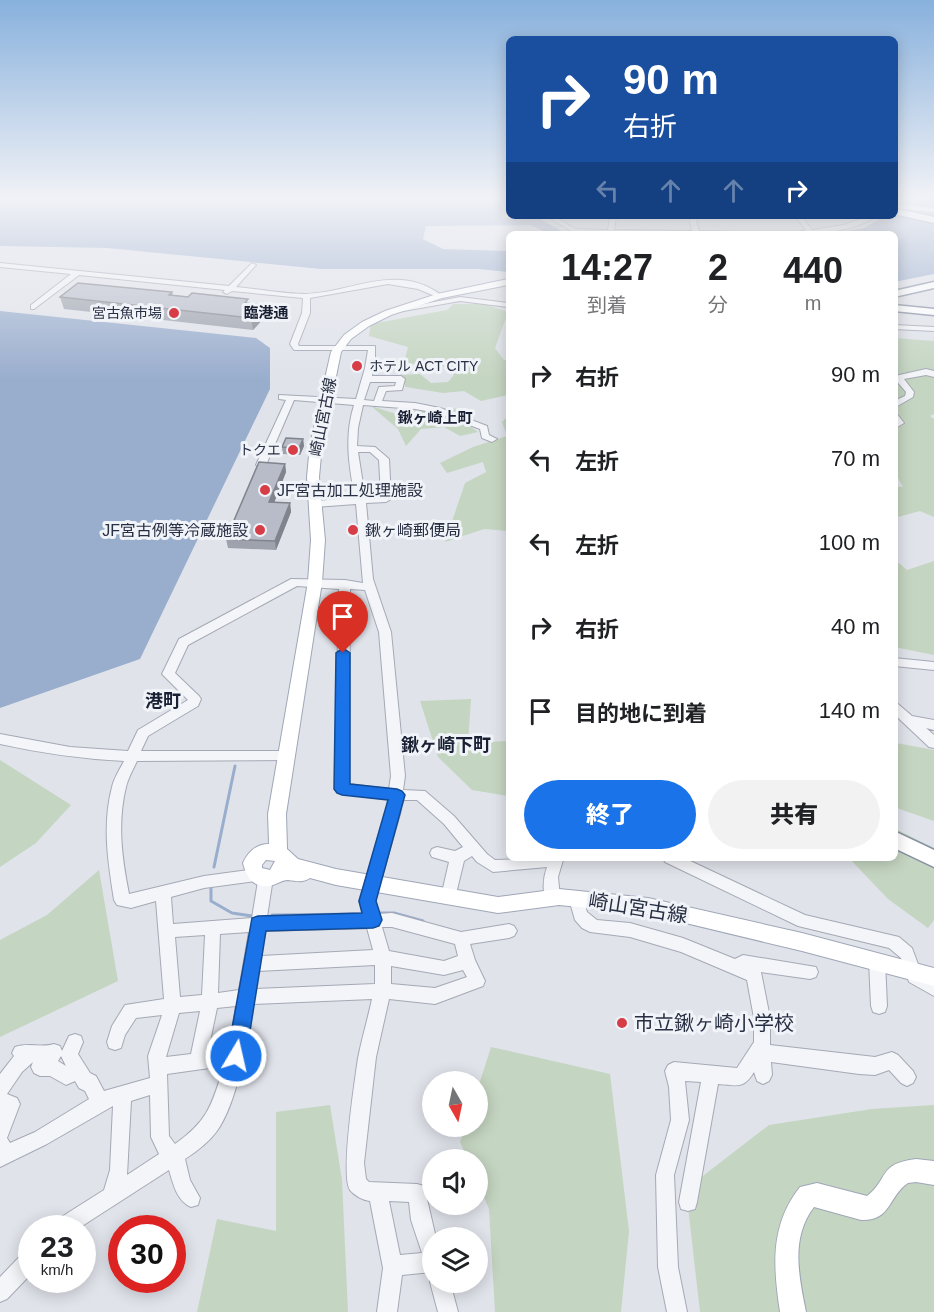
<!DOCTYPE html>
<html lang="ja">
<head>
<meta charset="utf-8">
<style>
  body { margin:0; font-family:Arial,"Noto Sans JP",sans-serif; background:#f2f2f2; color:#202124; height:100vh; display:flex; flex-direction:column; font-size:22px; white-space:nowrap }
  * { box-sizing:border-box; margin:0 }
  p { font-size:20px; color:#757577 }
  .icon { flex:none; width:33px; height:33px; fill:none; stroke:currentColor; stroke-width:2; stroke-linecap:round; stroke-linejoin:round }
  .map { position:relative; flex:1; overflow:hidden }
  .side { position:absolute; left:506px; top:231px; width:392px; height:630px; display:flex; flex-direction:column; background:#fff; border-radius:9px; box-shadow:0 3px 15px #0003 }
  .side>* { flex:none }
  .hud { position:absolute; left:506px; top:36px; width:392px; height:183px; border-radius:9px; box-shadow:0 3px 15px #0003; background:#1a4fa0; color:#fff; overflow:hidden }
  .needle { width:39px; rotate:171deg }
  .controls { position:absolute; left:422px; top:1071px; display:grid; gap:12px }
  .controls a { display:grid; place-items:center; width:66px; height:66px; border-radius:50%; background:#fff; box-shadow:0 3px 15px #0003; font-size:30px }
  .speed { position:absolute; left:18px; top:1215px; display:flex; gap:12px; font-size:30px; font-weight:700; text-align:center }
  .speed>* { display:grid; place-content:center; width:78px; height:78px; border-radius:50%; background:#fff; box-shadow:0 3px 15px #0003; line-height:1 }
  .speed small { font-size:15px; font-weight:400 }
  .speed .limit { border:9px solid #d22; background:#fff; color:#111 }
  .pin { position:absolute; display:grid; place-items:center; width:51px; height:51px; color:#fff; margin:-62px -26px; border-radius:50% 50% 50% 0; rotate:-45deg; box-shadow:0 0 6px #0007 }
  .pin .icon { rotate:45deg }
  .me { position:absolute; width:66px; margin:-33px; rotate:9deg; stroke-linejoin:round; filter:drop-shadow(0 0 4px #0008) }
  .turn { display:flex; align-items:center; gap:21px; height:126px; padding:0 18px; font-size:27px }
  .turn .icon { width:78px; height:78px; stroke-width:2.5 }
  .turn b { display:block; font-size:42px; line-height:51px }
  .lanes { display:flex; align-items:center; height:57px; padding:0 18px; background:#0003; justify-content:center; gap:30px; direction:ltr }
  .lanes .off { opacity:.35 }
  .eta { display:flex; justify-content:space-evenly; align-items:center; height:102px; text-align:center }
  .eta b { font-size:36px; font-weight:800; line-height:42px }
  .primary-button { display:flex; gap:12px; margin-top:auto; padding:12px 18px }
  .primary-button a { flex:1; height:69px; border-radius:36px; background:#1a73e8; color:#fff; font-size:24px; font-weight:800; line-height:69px; text-align:center }
  .primary-button a+a { background:#f2f2f2; color:#202124 }
  ul { padding:0; list-style:none }
  li { display:flex; align-items:center; gap:18px; height:84px; padding:0 18px }
  li div { flex:1 }
  li b { display:block; font-size:22px }
  li em { font-style:normal }
  .map>svg:first-child { display:block }
  .green { fill:#c4d5c1 }
  .water { fill:#99adcd }
  .lines { fill:none; stroke-linecap:round; stroke-linejoin:round }
  .stream { stroke:#99adcd; stroke-width:3 }
  .minor-casing { stroke:#a5a9b5; stroke-width:2 }
  .major-casing { stroke:#9fa6b7; stroke-width:2 }
  .highway-casing { stroke:#878fa2; stroke-width:3 }
  .minor { fill:#f3f5f8; fill-rule:evenodd }
  .major { fill:#fff; fill-rule:evenodd }
  .highway { fill:#fff; fill-rule:evenodd }
  .wall { fill:#9da2ac }
  .shaded-wall { fill:#80848c }
  .building { fill:#b7bcc8; stroke:#80848c; stroke-width:1.5 }
  .route { fill:#1a73e8; stroke:#114b97; stroke-width:1.5 }
  .poi-dot { fill:#d73d47; stroke:#f0f3f7; stroke-width:2 }
  .labels { text-anchor:middle; dominant-baseline:central; stroke-width:6; stroke-linejoin:round; paint-order:stroke }
  .far-poi-label { font-size:14px; fill:#282f43; stroke:#f0f3f7; text-anchor:end }
  .far-neighbourhood-label { font-size:15px; font-weight:bold; fill:#1a2034; stroke:#f0f3f7 }
  .street-label { font-size:16px; fill:#282f43; stroke:#f0f3f7 }
  .poi-label { font-size:16px; fill:#282f43; stroke:#f0f3f7; text-anchor:start }
  .neighbourhood-label { font-size:18px; font-weight:bold; fill:#1a2034; stroke:#f0f3f7 }
  .near-street-label { font-size:20px; fill:#282f43; stroke:#f0f3f7 }
  .near-poi-label { font-size:20px; fill:#282f43; stroke:#f0f3f7; text-anchor:start }
</style>
</head>
<body>
<div class="map">
<svg width="934" height="1312" viewBox="0 0 934 1312">
  <rect width="100%" height="100%" fill="#e0e3ea"/>
  <path class="green" d="M453 304H484L508 312 495 348 504 360H508V395L481 401 464 391 443 393 406 387 399 375 420 374 431 383 448 382 454 375 443 366 404 363 408 347 369 336 371 324 447 310Z
    M894 338 934 341V414L930 416 934 419V517L920 511 894 518V486L903 487 894 471Z
    M371 406 399 415 429 407 461 409 460 419 478 432 460 436 444 427 421 429 406 446 398 429Z
    M508 416V531L484 529 445 542 465 483 486 472 483 462 447 473 440 463 473 447 507 436 502 422Z
    M894 559 907 570 934 561V655L894 647Z
    M471 699 468 743 508 741V796L472 790 438 757 420 701Z
    M894 741 896 743 934 750V821L894 807Z
    M0 760 71 805 36 843 0 867Z
    M894 828 934 848V920L928 928 888 899 849 858H894Z
    M99 870 118 981 0 1037V940L47 915Z
    M491 1047 610 1074 629 1231 621 1312H495L489 1209 477 1181V1160L468 1159 460 1142 465 1127 477 1126V1091Z
    M330 1105 342 1180 348 1312H197L217 1219 276 1231V1112Z
    M934 1105V1312H700L686 1189 769 1125 872 1109Z"/>
  <path class="water" d="M0 197H500L503 218 540 219 567 234H549L531 225 426 226 423 239 443 249 508 251V272L479 269H321L107 248 0 246Z
    M901 197H934V274L894 282V234H832L864 228 885 216H894V206Z
    M0 311 256 338 270 348V389L140 659 0 708Z"/>
  <g class="lines">
    <path class="stream" d="M214 867 235 766
      M211 888V901L232 913 252 916
      M379 913H394L423 921
      M272 915 360 914"/>
    <g class="minor-casing">
      <path id="minor" d="M894 204 934 208V212L894 208Z
        M547 216H554L575 229 608 230 610 216H616L614 230 692 231 689 216H695L699 231 739 232 742 234 574 233Z
        M795 216H801L812 230 844 225 868 216H877C853 232 819 234 791 234L806 230Z
        M0 263 229 286 252 263 256 265 236 287C259 289 283 294 305 294 351 293 397 262 441 295L437 297 418 289 388 284 310 298V313L298 344 299 346H375V358L372 376H401L405 379 402 390 386 391 382 401 415 403 440 408 487 426 489 435 497 439 492 442 482 438 480 429 438 413 415 409 363 405 358 428 357 446 375 447 389 459 391 499 386 502 366 503 373 579 391 632 405 776 403 790 425 791 454 816 487 854 495 860 562 858 563 860 558 877 560 898 557 903 552 905 547 903C542 892 543 878 547 867L493 872 477 862 472 856 464 861 454 902 449 904 444 902 441 897 449 862 432 857 430 853 432 849 437 847 455 851 463 847 444 824 417 800H402L400 814 375 901 378 914 392 913 461 932 509 924 514 926 517 931 514 936 509 938 470 944 475 960 485 981 483 986 435 1004 389 999 376 1057 364 1163 366 1179 369 1182 417 1184 424 1186 436 1238H432V1272L402 1275 397 1312H377L383 1268 370 1201C363 1200 355 1196 350 1190 340 1176 355 1079 358 1058 362 1038 368 1018 372 999L253 1004C247 1041 238 1101 217 1131 209 1142 196 1152 185 1159L190 1180 200 1198 198 1205 191 1207C177 1201 173 1184 169 1170L79 1228H53L55 1221 104 1190 110 1170 113 1106 47 1144 0 1167V1074L14 1056 12 1053 15 1047C28 1042 41 1048 54 1044L60 1046 62 1051 69 1036 75 1034 81 1036 83 1042 78 1054 90 1073 96 1076 104 1091 150 1078 148 1056 162 1015 136 1018 125 1035 121 1048 115 1050 109 1048 107 1042 112 1026 125 1005 164 999 156 901 131 908 117 905 114 900C108 862 102 825 112 787 114 778 120 769 124 761 82 759 41 753 0 744V734L70 747 128 751 138 730 188 700 162 674 179 639 291 579 345 580 363 583 356 504 315 507 310 504 315 501 355 498C349 466 344 437 354 405L294 400 266 465 261 468 256 465 286 400 279 399V395L356 399 365 368 368 350H294L290 344 302 313 303 298 232 291 227 294 223 292 225 290 79 275 34 309H31V305L71 274 0 267ZM370 382H396L395 386 379 387 374 401 364 400ZM358 452H370L379 460 381 496 365 497ZM297 586 339 589 335 789 337 793 342 794 388 799 386 814 359 901 363 914 267 917 273 878 271 873 266 872 262 873 256 869 204 876 129 894C122 858 117 824 126 787 128 778 133 770 137 761L291 760 293 756 291 752 286 751H141L148 736 198 706 201 699 199 696 175 673 188 645ZM350 589 365 590 379 632 391 776 389 789 349 784ZM256 881H258L252 918 173 924 171 897 204 888ZM382 927H392L455 944 458 956 444 961 389 951ZM367 928 373 950 261 956 265 931ZM249 932 239 990 218 993 220 934ZM205 935 202 995 180 997 175 937ZM375 965V984L255 989 258 971ZM391 966 444 975 463 970 467 977 435 988 391 984ZM236 1006 229 1049 208 1051 217 1008ZM200 1011 191 1054 166 1057 179 1013ZM61 1056 66 1066 58 1061ZM33 1062 31 1067 34 1073 40 1076H50L66 1085 75 1081 79 1088 85 1091 89 1099 35 1132 10 1143 7 1138 20 1104 17 1098 7 1094 22 1072ZM224 1066C212 1104 209 1120 175 1144L169 1136 167 1074ZM150 1095 151 1137 159 1154 127 1175 131 1101ZM389 1201 409 1202 411 1220 422 1253 400 1255Z
        M460 297 508 303V307L460 301 392 313 388 311Z
        M894 325 934 327V331L894 329Z
        M926 369 934 371V377L926 375 904 379 914 392 913 397 894 408V401L905 396 906 392 894 378 895 376Z
        M894 413 897 414 904 423 894 429Z
        M894 658 934 662V670L894 666Z
        M894 702 898 704 912 716 934 720V730L926 728 934 735V748L929 747 894 714Z
        M663 858H684L805 915 899 937 912 948 921 972 934 979V996L909 982 901 958 889 948 798 926 665 862Z
        M577 892 582 894 587 912 597 920 630 923 683 938 735 959 743 955 816 967 818 972 816 977 810 979 761 972 770 1018V1045L875 1057 892 1052 898 1055 913 1071 916 1077 913 1083 907 1086 901 1083 889 1070 875 1075 859 1074 771 1062 772 1075 769 1081 763 1084 757 1081 754 1072C743 1090 737 1085 718 1084L697 1202 695 1209 688 1211 681 1209 679 1202 701 1082 685 1081 689 1120 674 1175 678 1267 687 1312H667L658 1267 656 1175 671 1120 669 1087 665 1071 668 1065 674 1062 737 1068 754 1042V1018L747 980 681 952 630 937 590 932 582 928 575 920 569 899 572 894Z
        M877 954 883 956 885 961 887 1006 885 1012 879 1014 873 1012 871 1006 869 961 871 956Z
        M32 1248V1273L7 1299 0 1302V1277L25 1251Z
        M432 1277V1282H450L458 1312H438L430 1282Z"/>
    </g>
    <g class="major-casing">
      <path id="major" d="M508 279V285L442 298 391 315 369 326 351 339 341 352 322 445 319 477 325 540 322 582 286 814 287 849 298 859 336 869 498 897 559 889 648 898 802 933 934 968V986L802 951 648 914 559 905 498 913 336 885 310 878C303 883 297 881 288 880 281 880 276 885 269 886 253 888 246 876 243 863 248 852 256 844 269 844L268 814 308 582 311 540 307 477 310 445 331 352 344 335 362 322 385 311 437 294ZM266 860 275 861 270 870 262 868V865Z
        M916 1159 934 1161V1185L916 1182 908 1183C888 1196 892 1221 861 1220L814 1207C790 1238 799 1277 806 1312H780C773 1266 770 1225 800 1187L817 1183 867 1196C890 1178 877 1164 916 1159Z"/>
    </g>
    <g class="highway-casing">
      <path id="highway" d="M894 208 934 217V223L894 214Z
        M934 282V288L894 297V291Z
        M894 305 934 309V315L894 311Z
        M894 831 934 850V867L894 848Z"/>
    </g>
    <use href="#minor" class="minor"/>
    <use href="#major" class="major"/>
    <use href="#highway" class="highway"/>
  </g>
  <path class="wall" d="M172 292 173 295 263 305 265 317 253 330 64 309 60 297Z
    M303 439 304 446 300 455 283 454 282 447Z
    M285 464 286 472 274 502 290 503 291 512 276 550 228 548 226 539Z"/>
  <path class="shaded-wall" d="M263 305 265 317 253 330 251 318Z
    M303 439 304 446 300 455 299 448Z
    M285 464 286 472 271 511 269 502Z
    M290 503 291 512 276 550 275 541Z"/>
  <path class="building" d="M78 283 172 292 169 295 188 297 192 293 248 299 245 303 263 305 251 318 60 297Z
    M286 438 303 439 299 448 282 447Z
    M259 462 285 464 269 502 290 503 275 541 226 539Z"/>
  <linearGradient id="sky" x2="0" y2="1"><stop stop-color="#88b1dd"/><stop offset="0.52" stop-color="#f1f2f6"/><stop offset="1" stop-color="#f1f2f6" stop-opacity="0"/></linearGradient>
  <rect width="934" height="380" fill="url(#sky)"/>
  <path class="route" d="M343 648 350 653V784L397 789 402 791 405 795 376 901 382 920 379 926 373 928 266 931 246 1056 243 1063 236 1065 230 1063 227 1056 252 918 258 916 362 913 359 901 388 800 342 795 337 793 334 789 336 653Z"/>
  <g class="poi-dot">
    <circle cx="174" cy="313" r="6"/>
    <circle cx="357" cy="366" r="6"/>
    <circle cx="293" cy="450" r="6"/>
    <circle cx="265" cy="490" r="6"/>
    <circle cx="260" cy="530" r="6"/>
    <circle cx="353" cy="530" r="6"/>
    <circle cx="622" cy="1023" r="6"/>
  </g>
  <g class="labels">
    <g class="far-poi-label">
      <text x="162" y="313">宮古魚市場</text>
      <text x="369" y="366" text-anchor="start">ホテル ACT CITY</text>
      <text x="281" y="450">トクエ</text>
    </g>
    <g class="far-neighbourhood-label">
      <text x="266" y="312">臨港通</text>
      <text x="435" y="417">鍬ヶ崎上町</text>
    </g>
    <g class="street-label">
      <text transform="translate(323 417) rotate(-79)">崎山宮古線</text>
    </g>
    <g class="poi-label">
      <text x="277" y="490">JF宮古加工処理施設</text>
      <text x="248" y="530" text-anchor="end">JF宮古例等冷蔵施設</text>
      <text x="365" y="530">鍬ヶ崎郵便局</text>
    </g>
    <g class="neighbourhood-label">
      <text x="163" y="701">港町</text>
      <text x="446" y="745">鍬ヶ崎下町</text>
    </g>
    <g class="near-street-label">
      <text transform="translate(638 908) rotate(9)">崎山宮古線</text>
    </g>
    <g class="near-poi-label">
      <text x="634" y="1023">市立鍬ヶ崎小学校</text>
    </g>
  </g>
</svg>
<div class="controls">
<a><svg class="needle" viewBox="-14 -14 28 28"><path d="M0-13l5 13h-10z" fill="#e53935"/><path d="M0 13l5-13h-10z" fill="#757577"/></svg></a>
<a><svg class="icon" aria-label="sound" viewBox="0 0 24 24"><path d="M4 9h4l5-4v14l-5-4H4zM17 9q2 3 0 6"/></svg></a>
<a><svg class="icon" aria-label="layers" viewBox="0 0 24 24"><path d="M12 4l9 5-9 5-9-5zM3 14l9 5 9-5"/></svg></a>
</div>
<div class="speed"><div>23<small>km/h</small></div><div class="limit">30</div></div>
<div class="pin" style="left:343px;top:653px;background:#d93025"><svg class="icon" aria-label="arrive" viewBox="0 0 24 24"><path d="M6 21V4h12l-3 4 3 4H6"/></svg></div>
<svg class="me" style="left:236px;top:1056px" viewBox="-20 -20 40 40"><circle r="17" fill="#1a73e8" stroke="#fff" stroke-width="3"/><path d="M0-11L8 9 0 5-8 9z" fill="#fff"/></svg>
<div class="hud">
<div class="turn"><svg class="icon" aria-label="right" viewBox="0 0 24 24"><path d="M7 20v-9h11M14 6l5 5-5 5"/></svg><div><b>90 m</b>右折</div></div>
<div class="lanes"><svg class="icon off" aria-label="left" viewBox="0 0 24 24"><path d="M17 20v-9H6M10 6l-5 5 5 5"/></svg><svg class="icon off" aria-label="ahead" viewBox="0 0 24 24"><path d="M12 20V5M6 11l6-6 6 6"/></svg><svg class="icon off" aria-label="ahead" viewBox="0 0 24 24"><path d="M12 20V5M6 11l6-6 6 6"/></svg><svg class="icon" aria-label="right" viewBox="0 0 24 24"><path d="M7 20v-9h11M14 6l5 5-5 5"/></svg></div>
</div>
<section class="side">
<div class="eta">
<div><b>14:27</b><p>到着</p></div>
<div><b>2</b><p>分</p></div>
<div><b>440</b><p>m</p></div>
</div>
<ul>
<li><svg class="icon" aria-label="right" viewBox="0 0 24 24"><path d="M7 20v-9h11M14 6l5 5-5 5"/></svg><div><b>右折</b></div><em>90 m</em></li>
<li><svg class="icon" aria-label="left" viewBox="0 0 24 24"><path d="M17 20v-9H6M10 6l-5 5 5 5"/></svg><div><b>左折</b></div><em>70 m</em></li>
<li><svg class="icon" aria-label="left" viewBox="0 0 24 24"><path d="M17 20v-9H6M10 6l-5 5 5 5"/></svg><div><b>左折</b></div><em>100 m</em></li>
<li><svg class="icon" aria-label="right" viewBox="0 0 24 24"><path d="M7 20v-9h11M14 6l5 5-5 5"/></svg><div><b>右折</b></div><em>40 m</em></li>
<li><svg class="icon" aria-label="arrive" viewBox="0 0 24 24"><path d="M6 21V4h12l-3 4 3 4H6"/></svg><div><b>目的地に到着</b></div><em>140 m</em></li>
</ul>
<div class="primary-button"><a>終了</a><a>共有</a></div>
</section>
</div>
</body>
</html>
